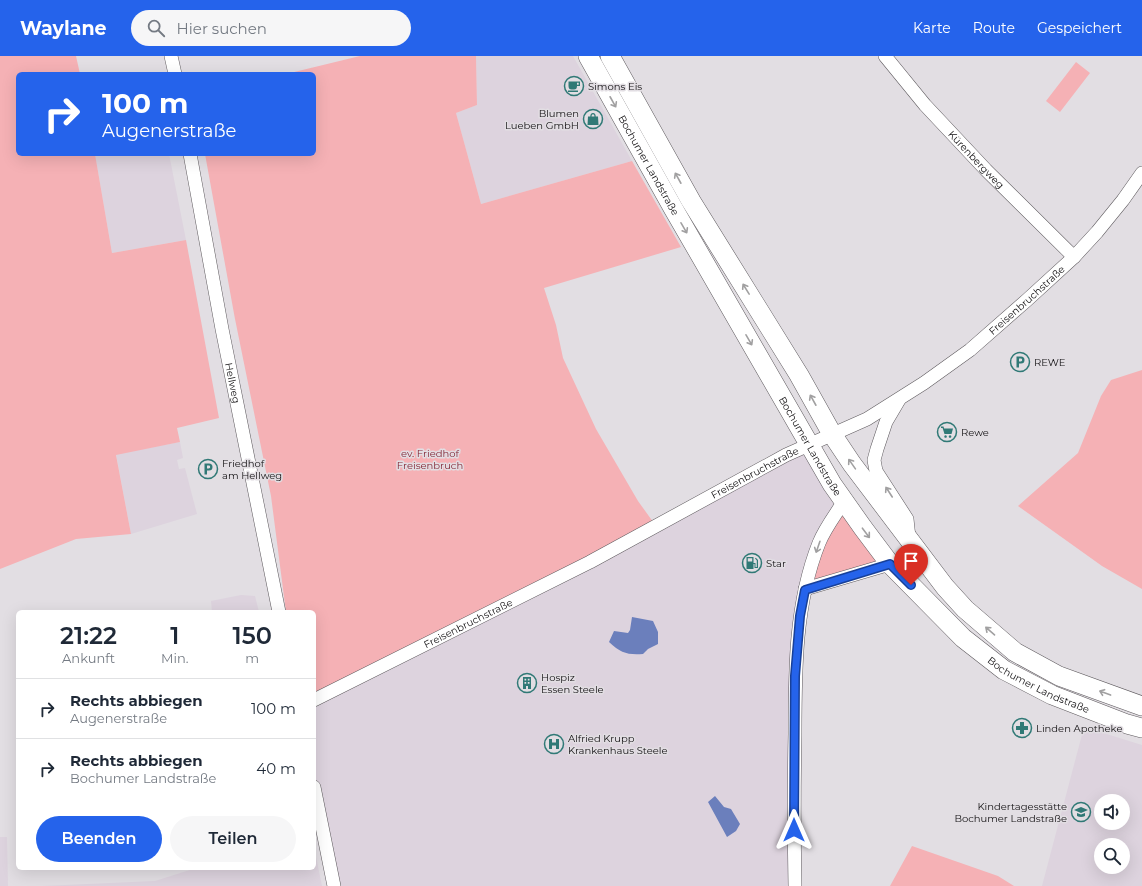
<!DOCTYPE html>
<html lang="de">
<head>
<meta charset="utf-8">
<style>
  body { margin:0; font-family:Montserrat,sans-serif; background:#f6f6f7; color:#1f2937; height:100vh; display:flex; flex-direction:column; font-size:15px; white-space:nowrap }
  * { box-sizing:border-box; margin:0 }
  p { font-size:13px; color:#747a83 }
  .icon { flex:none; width:22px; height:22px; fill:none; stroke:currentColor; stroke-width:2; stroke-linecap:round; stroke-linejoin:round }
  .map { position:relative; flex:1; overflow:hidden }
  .details { position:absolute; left:16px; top:554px; width:300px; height:260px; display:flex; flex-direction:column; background:#fff; border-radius:6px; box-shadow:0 4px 16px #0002 }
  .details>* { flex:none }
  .top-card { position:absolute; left:16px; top:16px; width:300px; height:84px; border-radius:6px; box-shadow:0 4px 16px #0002; background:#2563eb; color:#fff; overflow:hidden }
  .tools { position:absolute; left:1094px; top:738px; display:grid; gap:8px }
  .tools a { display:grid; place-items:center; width:36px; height:36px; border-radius:50%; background:#fff; box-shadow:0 4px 16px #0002; font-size:20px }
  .pin { position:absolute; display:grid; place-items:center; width:34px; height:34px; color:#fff; margin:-41px -17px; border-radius:50% 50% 50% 0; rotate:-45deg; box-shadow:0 0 4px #0007 }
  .pin .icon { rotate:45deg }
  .me { position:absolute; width:44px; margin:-22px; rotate:0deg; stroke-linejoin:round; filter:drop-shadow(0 0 3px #0008) }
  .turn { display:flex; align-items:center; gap:14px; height:84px; padding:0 20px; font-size:18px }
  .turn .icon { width:52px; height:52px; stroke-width:2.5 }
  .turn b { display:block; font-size:28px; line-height:34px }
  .eta { display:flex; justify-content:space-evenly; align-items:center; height:68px; text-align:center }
  .eta b { font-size:24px; font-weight:600; line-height:28px }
  .button { display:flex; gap:8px; margin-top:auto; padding:8px 20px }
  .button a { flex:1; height:46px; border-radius:24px; background:#2563eb; color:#fff; font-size:16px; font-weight:600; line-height:46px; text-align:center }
  .button a+a { background:#f6f6f7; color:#1f2937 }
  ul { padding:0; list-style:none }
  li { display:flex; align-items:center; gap:12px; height:60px; padding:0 20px; border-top:1px solid #e0e1e3 }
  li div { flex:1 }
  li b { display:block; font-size:15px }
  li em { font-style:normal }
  header { display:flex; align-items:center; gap:24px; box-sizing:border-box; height:56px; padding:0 20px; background:#2563eb; color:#fff }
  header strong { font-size:19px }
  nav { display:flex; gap:22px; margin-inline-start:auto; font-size:14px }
  .search { width:280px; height:36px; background:#f6f6f7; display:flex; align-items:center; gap:10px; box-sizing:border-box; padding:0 14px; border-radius:22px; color:#747a83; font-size:15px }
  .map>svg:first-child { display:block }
  .built { fill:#ddd3de; fill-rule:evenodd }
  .green { fill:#f5b1b5 }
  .water { fill:#6b7fbc }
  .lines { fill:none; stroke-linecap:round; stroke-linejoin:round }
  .minor-casing { stroke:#5e5a5e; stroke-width:14 }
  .secondary-casing { stroke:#5e5a5e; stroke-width:20 }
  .minor { stroke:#fff; stroke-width:13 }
  .secondary { stroke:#fff; stroke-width:19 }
  .oneway { stroke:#a1a0a1 }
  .route-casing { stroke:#184099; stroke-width:10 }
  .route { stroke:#2563eb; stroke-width:7 }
  .labels { text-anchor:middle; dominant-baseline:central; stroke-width:3; stroke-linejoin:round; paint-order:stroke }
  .poi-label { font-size:10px; fill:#131113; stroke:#e2dee3; text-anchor:start }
  .street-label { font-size:10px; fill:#131113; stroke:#e2dee3 }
  .park-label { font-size:10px; fill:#842736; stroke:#e2dee3 }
</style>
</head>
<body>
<header>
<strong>Waylane</strong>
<div class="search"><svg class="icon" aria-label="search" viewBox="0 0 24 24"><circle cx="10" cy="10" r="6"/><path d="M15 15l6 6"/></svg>Hier suchen</div>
<nav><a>Karte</a><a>Route</a><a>Gespeichert</a></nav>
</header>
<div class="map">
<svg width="1142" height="830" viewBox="0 0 1142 830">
  <rect width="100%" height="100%" fill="#e2dee3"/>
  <path class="built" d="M476 0H573L632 105 481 148 456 57 477 49Z
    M95 98H169L186 184 112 197Z
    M180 386 183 402 177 404 179 413 185 412 197 458 131 478 116 398Z
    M809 388 843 445 804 534 795 830H336L314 729V646Z
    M241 539 255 540 259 556H212L211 545Z
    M1084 671 1142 689V830H1042ZM1101 745H1123V767H1101ZM1101 789H1123V811H1101Z
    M0 781H7L8 830H0Z
    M314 791 322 830H42L155 825 196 812H314Z"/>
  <path class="green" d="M0 0H76L80 18H18V98H95L112 197 186 184 219 362 177 372 180 386 116 399 131 478 76 483 0 513Z
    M360 0H476L477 49 456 57 481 148 632 105 681 191 544 232 556 269 563 302 596 373 638 445 656 470 314 643V556H286L271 440 235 263 205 98H314V18H286Z
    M1076 6 1090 17 1060 56 1046 45Z
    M1142 314V533L1102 510 1018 450 1078 397 1101 340 1111 324Z
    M844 447 889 507 806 532 813 509Z
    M912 790 998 820 1014 830H890Z"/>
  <path class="water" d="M632 561 653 565 658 576V588L648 593 643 598C627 599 621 597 609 586L614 575 628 577 630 574Z
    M715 740 724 751 731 753 740 768 736 775 727 781 708 746Z"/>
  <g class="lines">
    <g class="minor-casing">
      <g id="minor">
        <path d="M171 0 175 18"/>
        <path id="s1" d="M885 0 925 49 986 114 1074 201"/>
        <path id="s2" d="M190 98 222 273 279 556"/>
        <path d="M899 344 886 366 877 393 874 404 876 415 907 463 909 482"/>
        <path d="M805 533 890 508"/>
        <path id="s3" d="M314 644 590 506 786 399 867 363 924 327 970 294 1027 244 1074 201 1097 176 1123 144 1142 117"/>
        <path d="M314 731 334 830"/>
        <path d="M795 830C794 779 794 729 795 678 795 614 795 547 819 487 825 472 836 458 844 445"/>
      </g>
    </g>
    <g class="secondary-casing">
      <g id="secondary">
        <path id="s4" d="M588 0 673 152 832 428 863 472 890 508 963 582 1004 614 1052 639 1127 668 1142 672"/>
        <path d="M610 0 691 145 799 319 832 378 852 408 945 531 965 553 1015 596 1059 620 1142 650"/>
      </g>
    </g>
    <use href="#minor" class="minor"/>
    <use href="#secondary" class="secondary"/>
  </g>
  <defs><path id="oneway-shaft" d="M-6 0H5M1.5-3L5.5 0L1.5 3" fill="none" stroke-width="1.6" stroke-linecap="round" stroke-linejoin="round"/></defs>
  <g class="oneway">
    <use href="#oneway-shaft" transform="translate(613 46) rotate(61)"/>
    <use href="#oneway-shaft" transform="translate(678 122) rotate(-119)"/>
    <use href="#oneway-shaft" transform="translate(684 172) rotate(60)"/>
    <use href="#oneway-shaft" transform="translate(746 233) rotate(-122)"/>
    <use href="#oneway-shaft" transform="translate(749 284) rotate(60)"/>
    <use href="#oneway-shaft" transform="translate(813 344) rotate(-119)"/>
    <use href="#oneway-shaft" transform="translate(852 408) rotate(-125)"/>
    <use href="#oneway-shaft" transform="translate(889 436) rotate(-123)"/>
    <use href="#oneway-shaft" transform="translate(866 477) rotate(53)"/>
    <use href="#oneway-shaft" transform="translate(818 491) rotate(109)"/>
    <use href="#oneway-shaft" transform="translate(990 575) rotate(-139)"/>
    <use href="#oneway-shaft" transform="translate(1105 637) rotate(-160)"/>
  </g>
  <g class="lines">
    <g class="route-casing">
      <path id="route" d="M794 774 795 620 800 560 805 534 890 508 911 529"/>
    </g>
    <use href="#route" class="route"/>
  </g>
  <defs>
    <g id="cafe-ring" transform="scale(1)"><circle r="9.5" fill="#e2dee3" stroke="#307976" stroke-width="1.5"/><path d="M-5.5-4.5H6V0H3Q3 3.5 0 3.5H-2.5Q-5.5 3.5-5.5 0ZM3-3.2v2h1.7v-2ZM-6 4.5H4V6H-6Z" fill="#307976"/></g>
    <g id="shop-ring" transform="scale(1)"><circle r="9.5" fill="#e2dee3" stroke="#307976" stroke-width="1.5"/><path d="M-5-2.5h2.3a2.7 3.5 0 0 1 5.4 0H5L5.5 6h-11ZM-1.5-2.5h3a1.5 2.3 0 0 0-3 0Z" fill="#307976"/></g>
    <g id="parking-ring" transform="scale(1)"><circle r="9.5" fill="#e2dee3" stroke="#307976" stroke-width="1.5"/><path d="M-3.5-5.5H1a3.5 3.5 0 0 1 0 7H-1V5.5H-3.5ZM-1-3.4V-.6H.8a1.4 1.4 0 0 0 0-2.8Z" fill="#307976"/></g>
    <g id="supermarket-ring" transform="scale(1)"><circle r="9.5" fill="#e2dee3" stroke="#307976" stroke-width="1.5"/><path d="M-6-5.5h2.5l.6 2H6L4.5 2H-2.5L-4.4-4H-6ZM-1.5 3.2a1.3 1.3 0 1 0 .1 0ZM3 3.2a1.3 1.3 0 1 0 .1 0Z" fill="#307976"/></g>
    <g id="fuel-ring" transform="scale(1)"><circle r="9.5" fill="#e2dee3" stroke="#307976" stroke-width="1.5"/><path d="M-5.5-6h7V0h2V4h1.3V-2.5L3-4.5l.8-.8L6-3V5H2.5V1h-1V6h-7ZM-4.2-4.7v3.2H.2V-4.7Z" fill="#307976"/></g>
    <g id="building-ring" transform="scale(1)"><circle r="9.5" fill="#e2dee3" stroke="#307976" stroke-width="1.5"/><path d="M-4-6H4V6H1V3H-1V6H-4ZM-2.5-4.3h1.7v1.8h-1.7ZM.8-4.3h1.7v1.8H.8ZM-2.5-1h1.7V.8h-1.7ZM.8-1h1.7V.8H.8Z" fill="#307976"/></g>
    <g id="pharmacy-ring" transform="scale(1)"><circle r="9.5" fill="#e2dee3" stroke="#307976" stroke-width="1.5"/><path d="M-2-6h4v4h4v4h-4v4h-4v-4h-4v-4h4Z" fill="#307976"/></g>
    <g id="hospital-ring" transform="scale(1)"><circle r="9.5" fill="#e2dee3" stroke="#307976" stroke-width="1.5"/><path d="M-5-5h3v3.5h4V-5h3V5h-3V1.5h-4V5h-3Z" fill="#307976"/></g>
    <g id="school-ring" transform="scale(1)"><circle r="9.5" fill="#e2dee3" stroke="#307976" stroke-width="1.5"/><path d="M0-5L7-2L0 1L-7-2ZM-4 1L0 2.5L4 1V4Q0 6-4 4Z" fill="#307976"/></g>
  </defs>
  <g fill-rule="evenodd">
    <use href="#cafe-ring" x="574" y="30"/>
    <use href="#shop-ring" x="593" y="63"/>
    <use href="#parking-ring" x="1020" y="306"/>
    <use href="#supermarket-ring" x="947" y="376"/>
    <use href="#parking-ring" x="208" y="413"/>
    <use href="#fuel-ring" x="752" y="507"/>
    <use href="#building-ring" x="527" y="627"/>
    <use href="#pharmacy-ring" x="1022" y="672"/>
    <use href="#hospital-ring" x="554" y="688"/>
    <use href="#school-ring" x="1081" y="756"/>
  </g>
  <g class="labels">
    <g class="poi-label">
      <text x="588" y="30">Simons Eis</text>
      <text x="579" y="57" text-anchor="end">Blumen<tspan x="579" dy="12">Lueben GmbH</tspan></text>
      <text x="1034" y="306">REWE</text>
      <text x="961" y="376">Rewe</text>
      <text x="222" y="407">Friedhof<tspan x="222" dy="12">am Hellweg</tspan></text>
      <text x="766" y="507">Star</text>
      <text x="541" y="621">Hospiz<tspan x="541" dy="12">Essen Steele</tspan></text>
      <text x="1036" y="672">Linden Apotheke</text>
      <text x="568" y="682">Alfried Krupp<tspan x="568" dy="12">Krankenhaus Steele</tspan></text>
      <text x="1067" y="750" text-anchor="end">Kindertagesstätte<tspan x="1067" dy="12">Bochumer Landstraße</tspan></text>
    </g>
    <g class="street-label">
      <text stroke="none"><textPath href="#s1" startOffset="138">Kürenbergweg</textPath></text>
      <text stroke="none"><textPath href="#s4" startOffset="125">Bochumer Landstraße</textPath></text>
      <text stroke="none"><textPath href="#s3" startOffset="820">Freisenbruchstraße</textPath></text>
      <text stroke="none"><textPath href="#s2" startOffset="233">Hellweg</textPath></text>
      <text stroke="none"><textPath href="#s4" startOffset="449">Bochumer Landstraße</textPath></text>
      <text stroke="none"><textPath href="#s3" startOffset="496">Freisenbruchstraße</textPath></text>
      <text stroke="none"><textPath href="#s3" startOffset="172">Freisenbruchstraße</textPath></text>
      <text stroke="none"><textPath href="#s4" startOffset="785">Bochumer Landstraße</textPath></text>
    </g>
    <g class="park-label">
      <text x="430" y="397">ev. Friedhof<tspan x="430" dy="12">Freisenbruch</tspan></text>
    </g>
  </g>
</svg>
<div class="tools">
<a><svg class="icon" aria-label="sound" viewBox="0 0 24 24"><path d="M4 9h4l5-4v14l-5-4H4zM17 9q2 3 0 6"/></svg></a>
<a><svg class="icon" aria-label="search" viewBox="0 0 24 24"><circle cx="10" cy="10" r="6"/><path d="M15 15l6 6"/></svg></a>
</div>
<div class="pin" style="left:911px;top:529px;background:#d93025"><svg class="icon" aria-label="arrive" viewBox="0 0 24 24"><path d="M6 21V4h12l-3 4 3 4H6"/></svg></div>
<svg class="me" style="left:794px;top:774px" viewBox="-20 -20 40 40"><path d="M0-17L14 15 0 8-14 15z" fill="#2563eb" stroke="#fff" stroke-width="4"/></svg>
<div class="top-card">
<div class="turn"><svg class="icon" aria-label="right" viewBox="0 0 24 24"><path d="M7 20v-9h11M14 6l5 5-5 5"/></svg><div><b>100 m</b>Augenerstraße</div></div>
</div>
<section class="details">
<div class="eta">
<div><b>21:22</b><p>Ankunft</p></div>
<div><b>1</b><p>Min.</p></div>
<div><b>150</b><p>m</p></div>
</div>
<ul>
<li><svg class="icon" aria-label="right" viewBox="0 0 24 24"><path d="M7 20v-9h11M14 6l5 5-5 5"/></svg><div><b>Rechts abbiegen</b><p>Augenerstraße</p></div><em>100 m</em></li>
<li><svg class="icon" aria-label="right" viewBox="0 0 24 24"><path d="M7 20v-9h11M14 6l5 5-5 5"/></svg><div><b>Rechts abbiegen</b><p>Bochumer Landstraße</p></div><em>40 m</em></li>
</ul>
<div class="button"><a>Beenden</a><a>Teilen</a></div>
</section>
</div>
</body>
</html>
